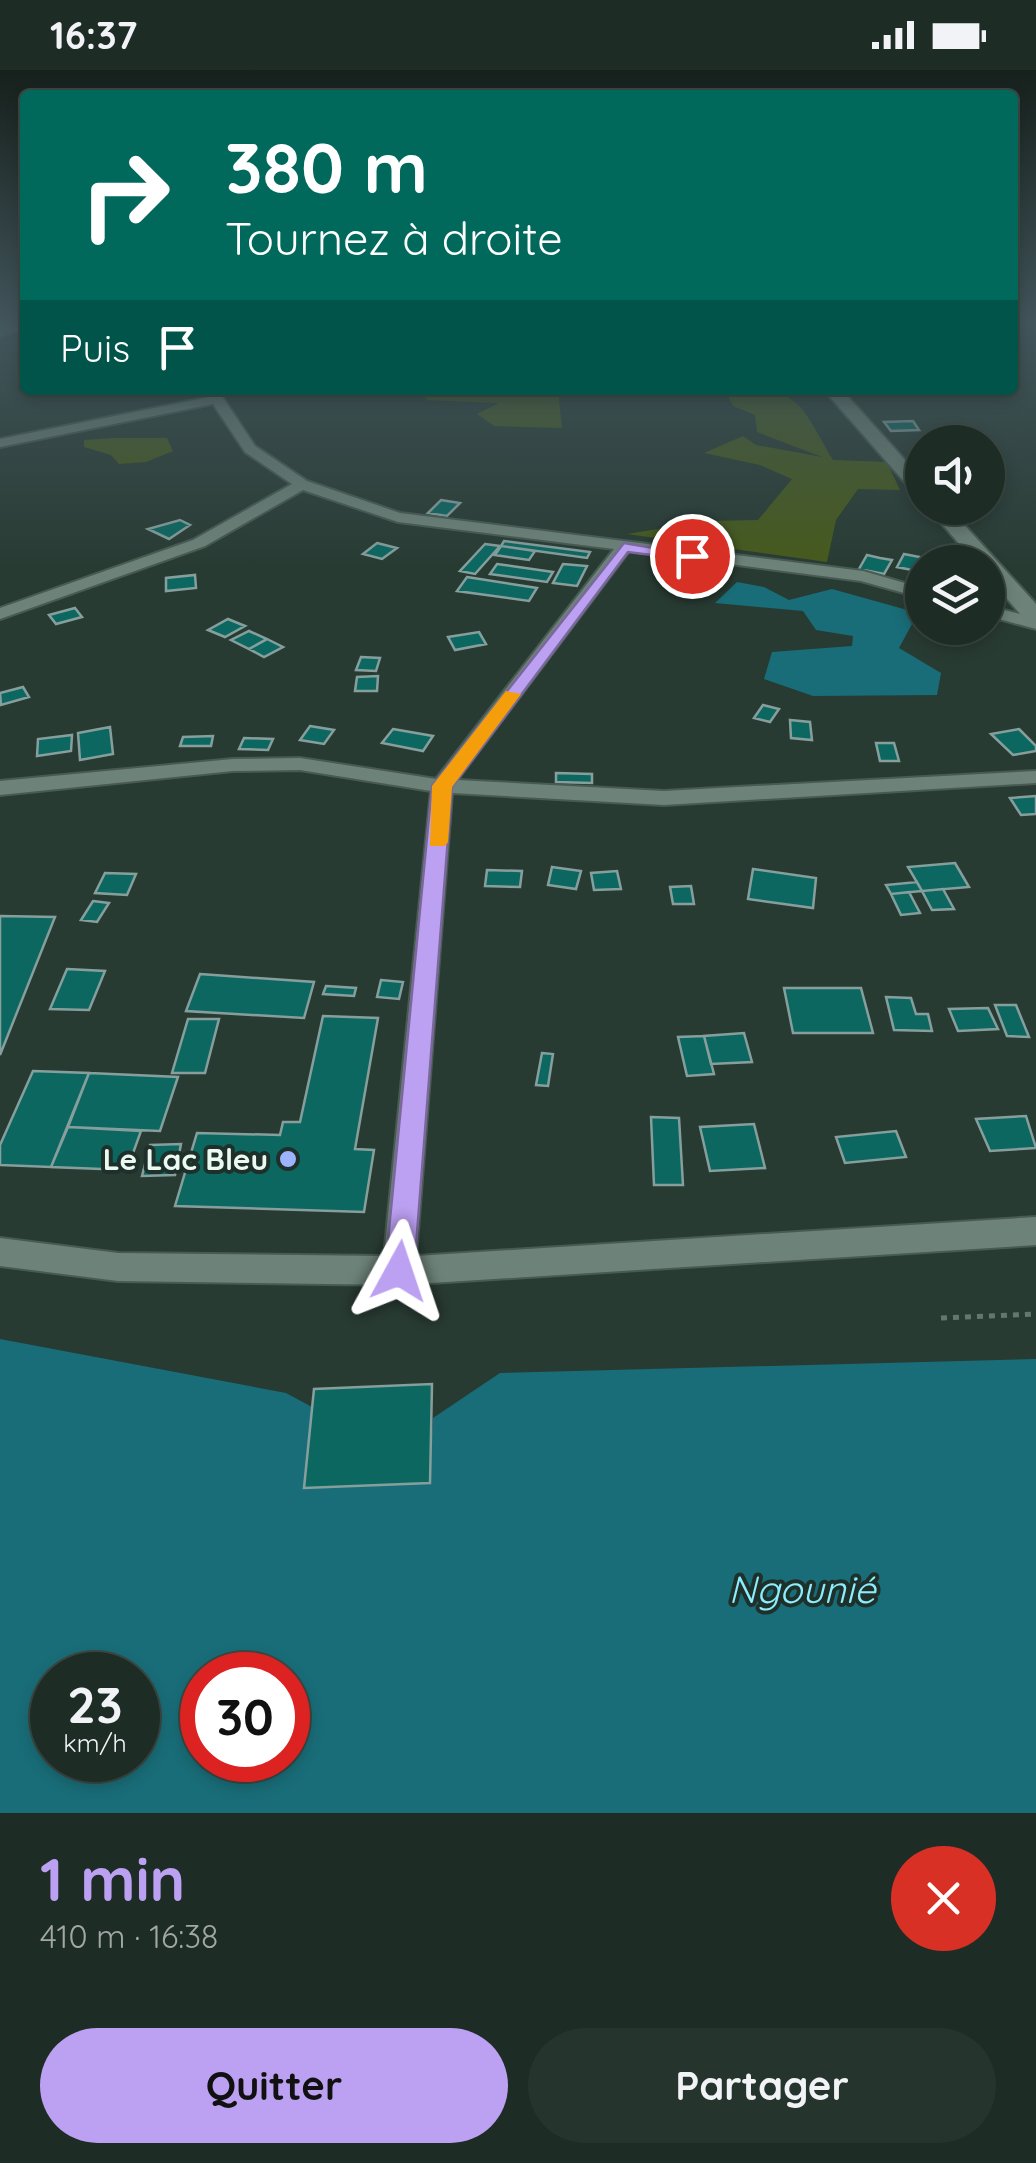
<!DOCTYPE html>
<html lang="fr">
<head>
<meta charset="utf-8">
<style>
  body { margin:0; font-family:Quicksand,sans-serif; background:#26342e; color:#f1f3f6; height:100vh; display:flex; flex-direction:column; font-size:38px; white-space:nowrap }
  * { box-sizing:border-box; margin:0 }
  p { font-size:32px; color:#a1a7a7 }
  .icon { flex:none; width:55px; height:55px; fill:none; stroke:currentColor; stroke-width:2; stroke-linecap:round; stroke-linejoin:round }
  .map { position:relative; height:1743px; overflow:hidden }
  .sheet { display:flex; flex-direction:column; background:#1e2c26; flex:1 }
  .sheet>* { flex:none }
  .banner { position:absolute; left:20px; top:20px; width:998px; height:305px; border-radius:10px; box-shadow:0 5px 15px #0003,0 0 0 2px #3c4843; background:#00695c; color:#fff; overflow:hidden }
  .buttons { position:absolute; left:905px; top:355px; display:grid; gap:20px }
  .buttons a { display:grid; place-items:center; width:100px; height:100px; border-radius:50%; background:#1e2c26; box-shadow:0 5px 15px #0003,0 0 0 2px #3c4843; font-size:50px }
  .speed { position:absolute; left:30px; top:1582px; display:flex; gap:20px; font-size:50px; font-weight:700; text-align:center }
  .speed>* { display:grid; place-content:center; width:130px; height:130px; border-radius:50%; background:#1e2c26; box-shadow:0 5px 15px #0003,0 0 0 2px #3c4843; line-height:1 }
  .speed small { font-size:25px; font-weight:400 }
  .speed .limit { border:15px solid #d22; background:#fff; color:#111 }
  .pin { position:absolute; display:grid; place-items:center; width:85px; height:85px; color:#fff; margin:-42px; border:5px solid #fff; border-radius:50%; box-shadow:0 2px 10px #0007 }
  .me { position:absolute; width:110px; margin:-55px; rotate:5deg; stroke-linejoin:round; filter:drop-shadow(0 0 8px #0008) }
  .turn { display:flex; align-items:center; gap:35px; height:210px; padding:0 40px; font-size:45px }
  .turn .icon { width:130px; height:130px; stroke-width:2.5 }
  .turn b { display:block; font-size:70px; line-height:85px }
  .then { display:flex; align-items:center; height:95px; padding:0 40px; background:#0003; gap:20px; font-size:38px }
  .round { display:grid; place-items:center; flex:none; width:105px; height:105px; border-radius:52px; background:#26342e }
  .headline { display:flex; align-items:center; justify-content:space-between; height:170px; padding:0 40px }
  h1 { font-size:60px; font-weight:700; line-height:75px; color:#bca0f2 }
  .primary-button { display:flex; gap:20px; margin-top:auto; padding:20px 40px }
  .primary-button a { flex:1; height:115px; border-radius:60px; background:#bca0f2; color:#111; font-size:40px; font-weight:700; line-height:115px; text-align:center }
  .primary-button a+a { background:#26342e; color:#f1f3f6 }
  .status { display:flex; justify-content:space-between; align-items:center; height:70px; padding:0 50px; background:#1e2c26; direction:ltr }
  .status svg { height:28px; fill:currentColor }
  .map>svg:first-child { display:block }
  .green { fill:#465a1d }
  .water { fill:#196d78; fill-rule:evenodd }
  .building { fill:#0c6761; stroke:#869f9c; stroke-width:2.5 }
  .lines { fill:none; stroke-linecap:round; stroke-linejoin:round }
  .minor-casing { stroke:#485a52; stroke-width:4 }
  .tertiary-casing { stroke:#485a52; stroke-width:4 }
  .trunk-casing { stroke:#485a52; stroke-width:4 }
  .path { stroke:#65766f; stroke-width:5; stroke-dasharray:6 6; stroke-linecap:butt }
  .minor { fill:#6d8379; fill-rule:evenodd }
  .tertiary { fill:#6d8379; fill-rule:evenodd }
  .trunk { fill:#5e9a66; fill-rule:evenodd }
  .route { fill:#bca0f2; stroke:#7a689d; stroke-width:2.5 }
  .slow { fill:#f59e0b }
  .poi-dot { fill:#9eb3fd; stroke:#1e3029; stroke-width:4 }
  .labels { text-anchor:middle; dominant-baseline:central; stroke-width:8; stroke-linejoin:round; paint-order:stroke }
  .poi-label { font-size:30px; font-weight:bold; fill:#ecf8f2; stroke:#1e3029; text-anchor:end }
  .near-water-label { font-size:38px; font-style:italic; fill:#8bedfd; stroke:#1e3029 }
</style>
</head>
<body>
<div class="status"><b>16:37</b><svg viewBox="0 0 49 12"><path d="M0 12V9h3v3zM5 12V6h3v6zM10 12V3h3v9zM15 12V0h3v12zM26 1h20v11H26zM47 4h2v5h-2z"/></svg></div>
<div class="map">
<svg width="1036" height="1743" viewBox="0 0 1036 1743">
  <rect width="100%" height="100%" fill="#283b33"/>
  <path class="green" d="M428 320H558L562 358 494 356 477 344 499 333 426 330Z
    M725 320C801 320 796 326 833 390L887 392 900 420 858 419 836 450 827 492 627 464 706 451 758 450 792 409 760 395 704 383 743 366 756 375 822 387 757 362 755 345 733 336Z
    M113 368H167L173 381 146 392 119 394 111 385 84 377V370Z"/>
  <path class="water" d="M737 512 764 517 789 530 832 519 918 543 899 578 941 603 937 625 813 626 764 609 772 582 852 576 853 566 816 560 803 541 715 533Z
    M0 1269 286 1323 312 1337 304 1417 429 1413 433 1348 500 1303 1036 1289V1743H0ZM52 1605H138V1690H52ZM202 1605H288V1690H202Z"/>
  <path class="building" d="M913 351 919 360 891 361 884 352Z
    M441 430 460 433 447 446 428 443Z
    M180 450 190 455 169 469 148 459Z
    M504 471 590 482 587 488 501 476Z
    M377 473 397 478 382 489 363 484Z
    M485 474 500 476 475 504 460 501Z
    M501 476 535 481 529 490 495 485Z
    M904 484 940 491 922 492V502L897 497Z
    M867 485 880 488 892 490 884 504 859 499Z
    M497 494 553 502 547 512 490 504Z
    M563 494 587 496 577 516 553 513Z
    M195 505 196 518 166 521V508Z
    M467 507 537 518 529 531 457 521Z
    M75 538 82 547 56 554 49 545Z
    M228 549 245 556 225 567 208 560Z
    M249 561 267 569 249 579 231 570Z
    M479 562 486 574 455 580 448 567Z
    M267 569 283 577 264 587 249 579Z
    M361 587 380 588 376 601 356 600Z
    M378 606 377 621H355L357 607Z
    M23 617 29 627 1 635 0 623Z
    M763 635 779 639 770 652 754 648Z
    M790 650 810 652 812 670 791 668Z
    M310 656 334 660 324 674 300 670Z
    M110 657 113 684 80 690 78 663Z
    M393 659 433 666 423 681 382 673Z
    M1019 659 1036 676V681L1013 685 991 664Z
    M72 665 71 681 37 686 38 669Z
    M213 666 211 676H180L183 667Z
    M244 668 273 669 268 680 239 679Z
    M876 673H894L899 691H880Z
    M556 703 592 704V713L556 712Z
    M1036 726V744L1021 745 1010 728Z
    M955 793 969 817 922 821 908 797Z
    M552 797 581 801 576 819 548 815Z
    M753 799 816 808 813 838 748 829Z
    M487 800 522 801 520 817 485 816Z
    M617 801 621 819 594 820 591 803Z
    M105 803 136 804 127 825 95 823Z
    M917 812 922 821 891 824 886 815Z
    M691 816 694 834H673L670 817Z
    M943 819 954 839 932 840 922 821Z
    M909 822 920 843 901 845 891 824Z
    M93 831 109 833 97 852 81 850Z
    M0 846 55 847 0 985Z
    M67 899 105 901 89 940 50 939Z
    M200 904 314 912 304 948 186 941Z
    M381 910 403 912 399 929 377 927Z
    M326 916 356 918 354 926 323 924Z
    M784 918H861L873 963H793Z
    M886 927 911 928 916 944H928L932 961 894 960Z
    M995 935H1016L1029 967 1007 966Z
    M988 938 998 959 958 961 949 939Z
    M323 946 378 948 355 1079 374 1080 364 1142 175 1136 197 1063 280 1065 283 1052H300Z
    M188 949H219L205 1003H172Z
    M744 963 752 992 711 994 704 966Z
    M704 966 714 1004 687 1006 678 967Z
    M542 983 553 984 548 1016 536 1015Z
    M33 1001 89 1003 51 1097 0 1095V1075Z
    M89 1003 178 1007 160 1061 68 1057Z
    M1026 1046 1036 1078 990 1081 976 1049Z
    M651 1047 679 1048 683 1115H654Z
    M754 1054 765 1098 710 1101 700 1057Z
    M68 1057 141 1061 127 1100 51 1097Z
    M896 1061 906 1087 845 1093 836 1067Z
    M181 1074 175 1105 142 1106 150 1075Z
    M432 1314 430 1413 304 1418 314 1319Z"/>
  <g class="lines">
    <g class="minor-casing">
      <path id="minor" d="M204 320H218L255 376 307 411 400 443 863 501 922 518V528L861 511 629 481 457 710 664 721 1036 701V713L664 735 452 723 416 1186 1036 1147V1175L399 1215 118 1211 0 1196V1168L118 1183 384 1186 431 721 300 700 233 701 0 725V711L233 689 300 688 436 709 614 479 398 452 303 420 205 476 0 549V538L193 470 292 414 245 382 213 334 0 377V369L209 327Z
        M988 536 1036 548V559L988 546Z"/>
    </g>
    <g class="tertiary-casing">
      <path id="tertiary" d="M824 320H842L922 409V426L915 424Z
        M928 438H949L1036 534V555L1028 553 988 507V492H975Z"/>
    </g>
    <g class="trunk-casing">
      <path id="trunk" d="M6 251H25V257L0 267V254Z"/>
    </g>
    <path class="path" d="M941 1248 1036 1244"/>
    <use href="#minor" class="minor"/>
    <use href="#tertiary" class="tertiary"/>
    <use href="#trunk" class="trunk"/>
  </g>
  <linearGradient id="sky" x2="0" y2="1"><stop stop-color="#16201c"/><stop offset="0.51" stop-color="#42555b"/><stop offset="1" stop-color="#42555b" stop-opacity="0"/></linearGradient>
  <rect width="1036" height="495" fill="url(#sky)"/>
  <path class="route" d="M624 473 700 486 692 490 628 482 452 717 414 1201 410 1210 399 1214 389 1210 385 1201 432 716Z"/>
  <path class="slow" d="M506 621 521 624 452 717 448 772 445 776H430L432 716Z"/>
  <circle class="poi-dot" cx="288" cy="1089" r="10"/>
  <g class="labels">
    <g class="poi-label">
      <text x="268" y="1089">Le Lac Bleu</text>
    </g>
    <g class="near-water-label">
      <text x="802" y="1519">Ngounié</text>
    </g>
  </g>
</svg>
<div class="buttons">
<a><svg class="icon" aria-label="sound" viewBox="0 0 24 24"><path d="M4 9h4l5-4v14l-5-4H4zM17 9q2 3 0 6"/></svg></a>
<a><svg class="icon" aria-label="layers" viewBox="0 0 24 24"><path d="M12 4l9 5-9 5-9-5zM3 14l9 5 9-5"/></svg></a>
</div>
<div class="speed"><div>23<small>km/h</small></div><div class="limit">30</div></div>
<div class="pin" style="left:692px;top:486px;background:#d93025"><svg class="icon" aria-label="arrive" viewBox="0 0 24 24"><path d="M6 21V4h12l-3 4 3 4H6"/></svg></div>
<svg class="me" style="left:399px;top:1201px" viewBox="-20 -20 40 40"><path d="M0-17L14 15 0 8-14 15z" fill="#bca0f2" stroke="#fff" stroke-width="4"/></svg>
<div class="banner">
<div class="turn"><svg class="icon" aria-label="right" viewBox="0 0 24 24"><path d="M7 20v-9h11M14 6l5 5-5 5"/></svg><div><b>380 m</b>Tournez à droite</div></div>
<div class="then">Puis<svg class="icon" aria-label="arrive" viewBox="0 0 24 24"><path d="M6 21V4h12l-3 4 3 4H6"/></svg></div>
</div>
</div>
<section class="sheet">
<div class="headline"><div><h1>1 min</h1><p>410 m · 16:38</p></div><a class="round" style="background:#d93025;color:#fff"><svg class="icon" aria-label="close" viewBox="0 0 24 24"><path d="M6 6l12 12M18 6L6 18"/></svg></a></div>
<div class="primary-button"><a>Quitter</a><a>Partager</a></div>
</section>
</body>
</html>
